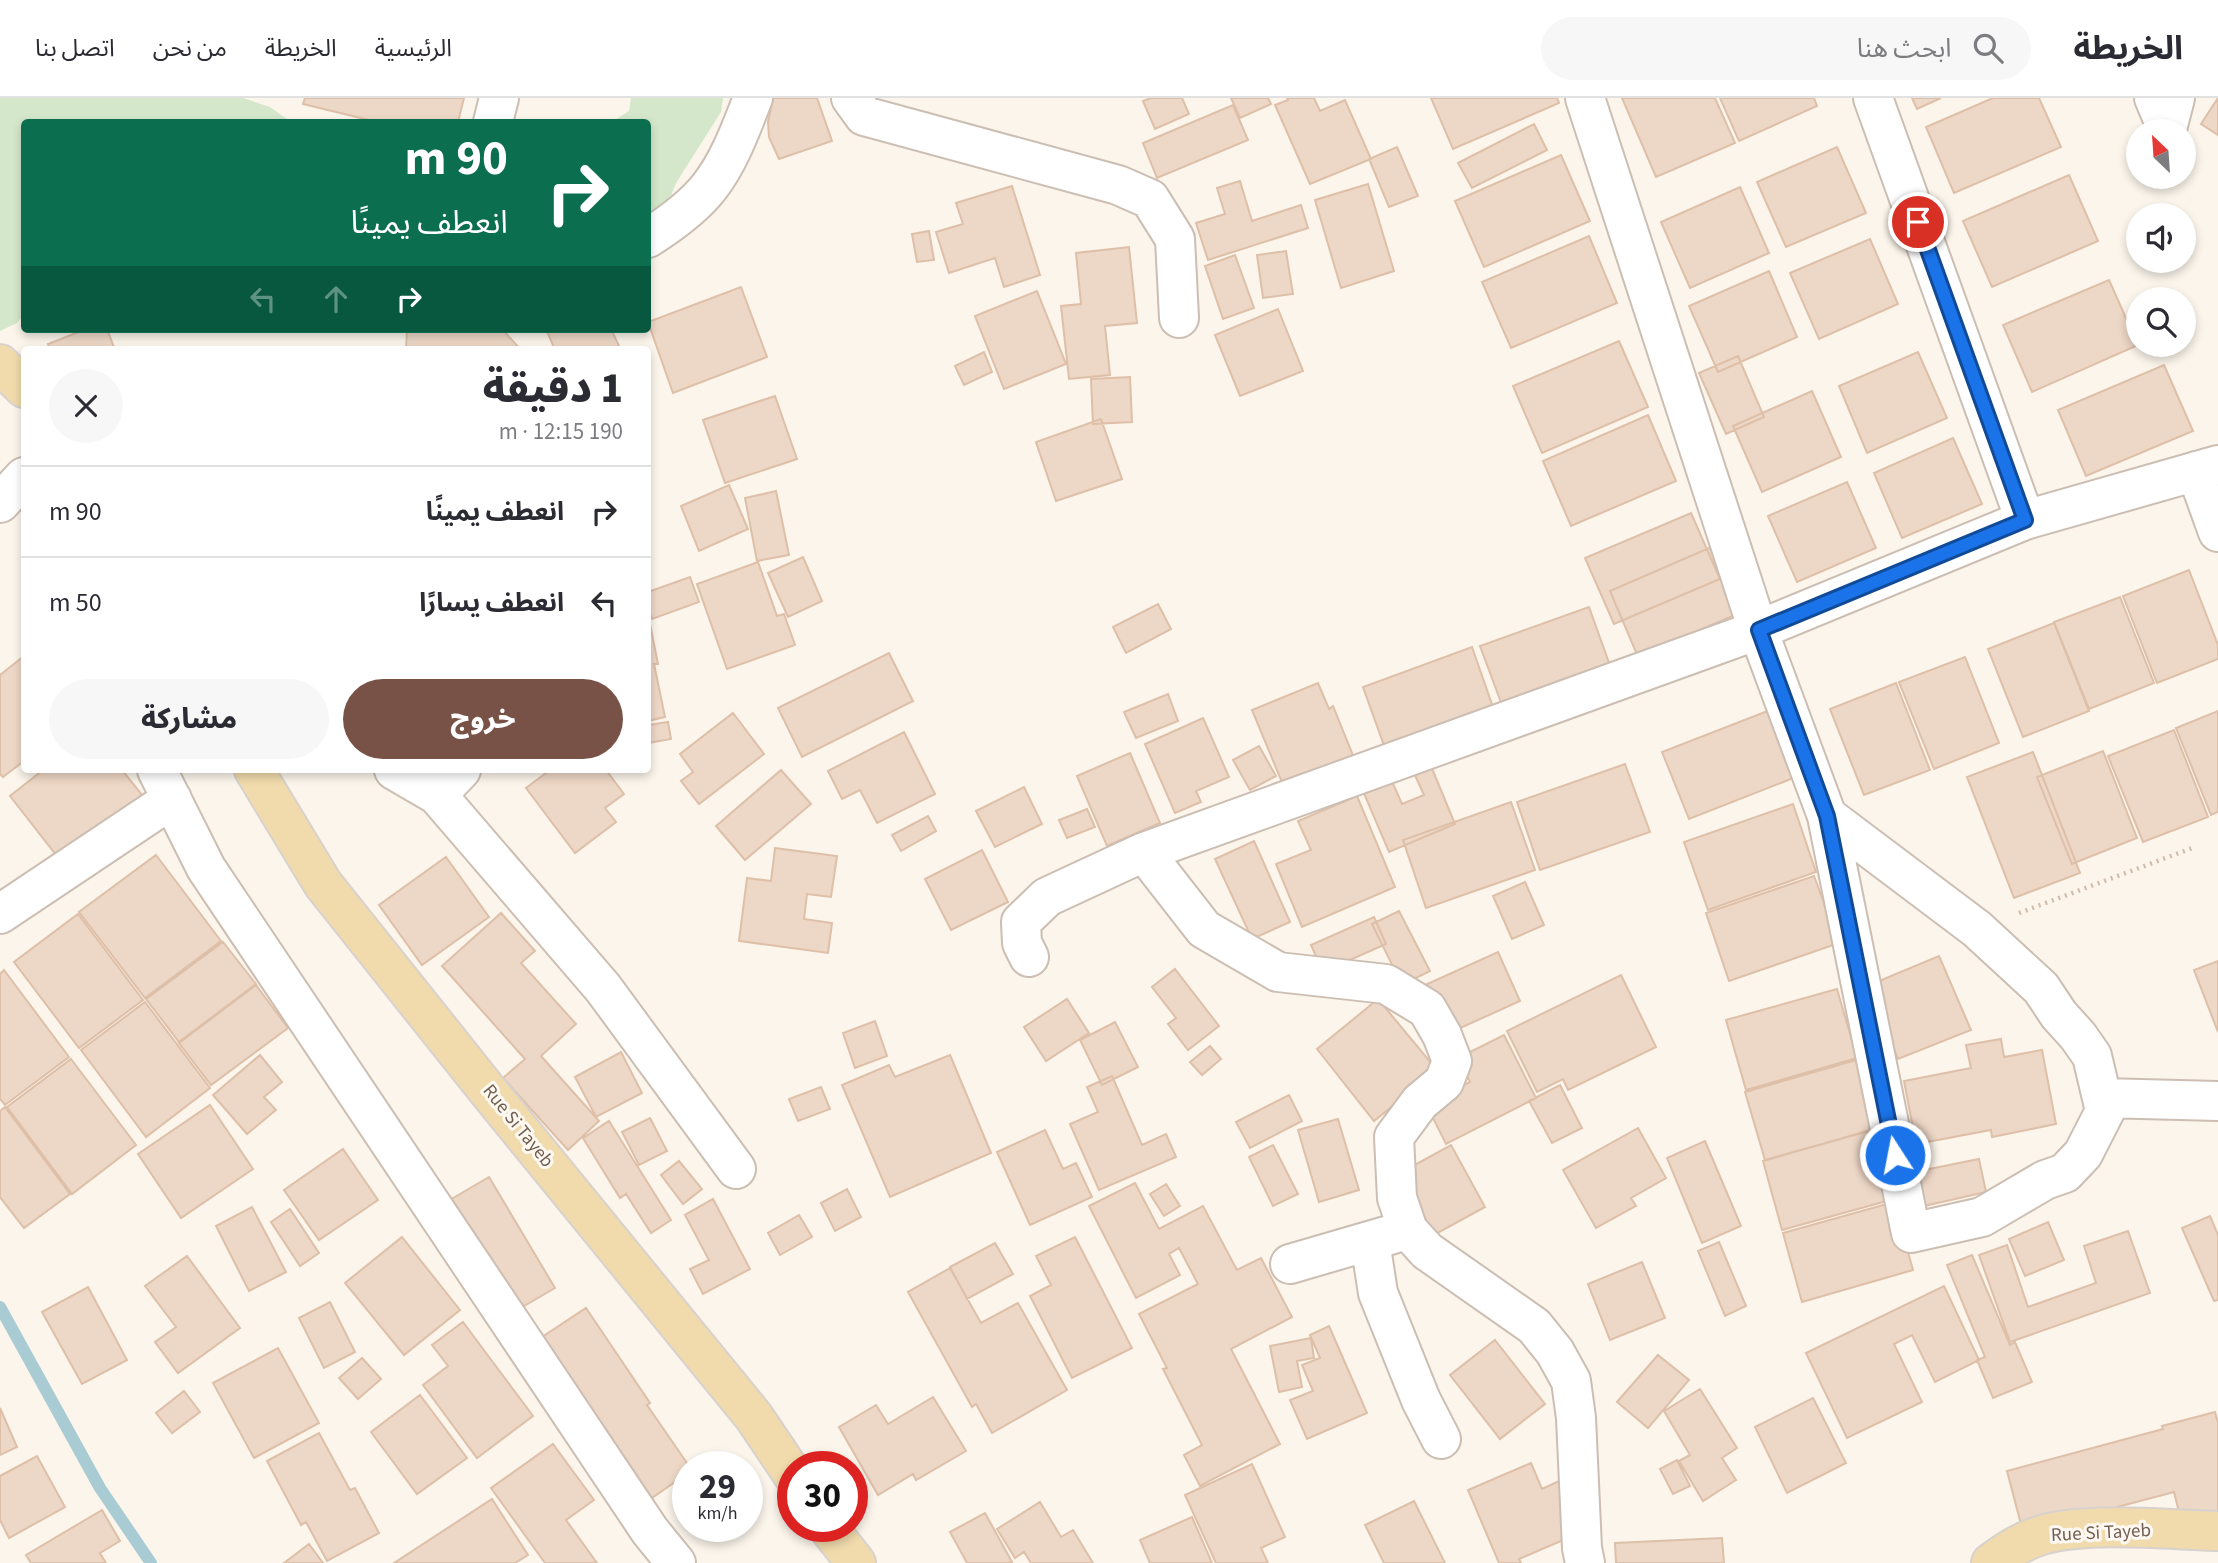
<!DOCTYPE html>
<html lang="ar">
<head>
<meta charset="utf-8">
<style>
  body { margin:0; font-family:"Source Sans 3","Noto Sans Arabic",sans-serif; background:#f7f7f7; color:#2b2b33; direction:rtl; height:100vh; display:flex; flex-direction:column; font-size:26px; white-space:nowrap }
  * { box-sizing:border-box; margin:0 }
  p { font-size:23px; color:#7c7c81 }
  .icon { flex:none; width:38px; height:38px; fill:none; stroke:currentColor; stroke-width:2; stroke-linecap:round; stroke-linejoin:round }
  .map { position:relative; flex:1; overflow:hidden; direction:ltr }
  .details { position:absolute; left:21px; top:248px; width:630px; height:427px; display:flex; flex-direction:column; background:#fff; border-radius:7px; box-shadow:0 4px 10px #0003; direction:rtl }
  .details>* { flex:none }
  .banner { position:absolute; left:21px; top:21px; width:630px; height:214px; border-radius:7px; box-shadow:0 4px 10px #0003; direction:rtl; background:#0b6e4f; color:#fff; overflow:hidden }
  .needle { width:46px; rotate:335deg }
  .fabs { position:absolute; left:2126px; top:21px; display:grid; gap:14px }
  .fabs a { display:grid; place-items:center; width:70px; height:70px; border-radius:50%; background:#fff; box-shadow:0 4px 10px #0003; font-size:35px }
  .speed { position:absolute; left:672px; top:1353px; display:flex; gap:14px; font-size:35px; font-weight:700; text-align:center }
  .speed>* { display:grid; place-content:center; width:91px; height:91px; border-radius:50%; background:#fff; box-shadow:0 4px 10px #0003; line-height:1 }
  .speed small { font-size:18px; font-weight:400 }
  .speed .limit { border:10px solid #d22; background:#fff; color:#111 }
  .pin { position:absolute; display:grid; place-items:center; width:60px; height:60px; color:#fff; margin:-30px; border:4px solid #fff; border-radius:50%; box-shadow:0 2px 7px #0007 }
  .me { position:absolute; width:77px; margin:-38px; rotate:349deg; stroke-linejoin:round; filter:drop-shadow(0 0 5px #0008) }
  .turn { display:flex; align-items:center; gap:24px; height:147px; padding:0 28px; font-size:32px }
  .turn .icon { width:91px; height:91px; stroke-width:2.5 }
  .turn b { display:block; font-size:49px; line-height:60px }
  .lanes { display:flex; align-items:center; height:66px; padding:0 28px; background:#0003; justify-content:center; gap:35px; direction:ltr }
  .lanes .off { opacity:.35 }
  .round { display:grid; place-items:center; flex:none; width:74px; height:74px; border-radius:37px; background:#f7f7f7 }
  .headline { display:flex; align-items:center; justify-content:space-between; height:119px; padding:0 28px }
  h1 { font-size:42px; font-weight:800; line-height:52px }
  .button { display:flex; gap:14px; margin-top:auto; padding:14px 28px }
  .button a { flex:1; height:80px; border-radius:42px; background:#785147; color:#fff; font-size:28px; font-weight:800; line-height:80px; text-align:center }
  .button a+a { background:#f7f7f7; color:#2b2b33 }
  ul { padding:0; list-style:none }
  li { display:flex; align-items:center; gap:21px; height:91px; padding:0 28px; border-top:2px solid #e1e1e2 }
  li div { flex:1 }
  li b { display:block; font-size:26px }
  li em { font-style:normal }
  header { display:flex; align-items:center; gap:42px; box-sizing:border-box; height:98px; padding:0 35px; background:#fff; border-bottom:2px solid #e1e1e2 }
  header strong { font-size:33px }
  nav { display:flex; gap:38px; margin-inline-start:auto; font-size:24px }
  .search { width:490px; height:63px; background:#f7f7f7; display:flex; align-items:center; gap:18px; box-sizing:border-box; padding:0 24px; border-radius:38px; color:#7c7c81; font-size:26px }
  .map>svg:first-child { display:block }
  .green { fill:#d5e7cb }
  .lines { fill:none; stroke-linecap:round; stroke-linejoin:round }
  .stream { stroke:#a9cbd3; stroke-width:12 }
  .building { fill:#edd7c6; stroke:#debfa8; stroke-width:2 }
  .minor-casing { stroke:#ccbeb2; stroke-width:42 }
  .major-casing { stroke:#d8d2ce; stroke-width:42 }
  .path { stroke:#d2bba9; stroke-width:4.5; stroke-dasharray:2 5; stroke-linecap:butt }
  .minor { stroke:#fff; stroke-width:38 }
  .major { stroke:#f1dbac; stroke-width:38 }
  .route-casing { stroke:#114b97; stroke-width:18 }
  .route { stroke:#1a73e8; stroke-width:12 }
  .labels { text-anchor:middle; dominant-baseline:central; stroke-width:6; stroke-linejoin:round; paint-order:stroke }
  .street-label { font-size:19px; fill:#735f51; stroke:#fdf9f2 }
</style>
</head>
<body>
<header>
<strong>الخريطة</strong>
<div class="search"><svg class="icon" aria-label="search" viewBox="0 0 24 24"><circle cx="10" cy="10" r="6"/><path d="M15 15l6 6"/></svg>ابحث هنا</div>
<nav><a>الرئيسية</a><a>الخريطة</a><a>من نحن</a><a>اتصل بنا</a></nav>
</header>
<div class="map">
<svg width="2218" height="1465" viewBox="0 0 2218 1465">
  <rect width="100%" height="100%" fill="#fbf5eb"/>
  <path class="green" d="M0 0H243L270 9 291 24H24V217L17 225 0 233Z
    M631 0H723L721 14 676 85 668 105 648 124V24H612L629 13Z"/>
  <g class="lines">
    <path class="stream" d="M0 1209 100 1390 151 1465"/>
  </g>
  <path class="building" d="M305 0H464L458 24H377L303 6Z
    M773 0H817L832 43 779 61 769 39 768 24Z
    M1151 0H1182L1189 16 1155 31 1143 3Z
    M1231 0H1268L1271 6 1240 20Z
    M1287 0H1314L1320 13 1345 2 1371 61 1310 86 1275 7 1288 2Z
    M1431 0H1557L1559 5 1453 51Z
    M1622 0H1715L1735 45 1656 79Z
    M1720 0H1814L1817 8 1739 43Z
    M1912 0H1941L1917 11Z
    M1993 0H2039L2061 49 1954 95 1926 29Z
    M2218 0V37L2201 26Z
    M1233 7 1248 42 1157 80 1143 45Z
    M1534 26 1547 52 1472 90 1458 65Z
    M1397 49 1418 98 1389 109 1369 61Z
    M1837 49 1866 115 1786 149 1757 84Z
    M1561 57 1590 123 1484 169 1455 103Z
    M2069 77 2098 143 1992 189 1963 123Z
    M1240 83 1252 123 1301 107 1308 130 1208 162 1196 125 1225 116 1217 90Z
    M1368 86 1394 173 1341 190 1315 102Z
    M1012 88 1040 177 1004 189 995 160 949 175 936 134 963 126 956 105Z
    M1740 89 1769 155 1690 190 1661 124Z
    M929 133 934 162 917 164 912 136Z
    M1589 138 1617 205 1511 250 1482 184Z
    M1870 141 1898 206 1819 241 1790 175Z
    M1129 149 1137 225 1105 228 1110 277 1069 281 1061 208 1081 206 1076 155Z
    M1286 153 1293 196 1263 200 1257 157Z
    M1235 157 1254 210 1223 221 1205 168Z
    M1769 173 1797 239 1718 274 1689 208Z
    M2109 182 2138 247 2032 294 2003 227Z
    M741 189 767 259 673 295 648 224Z
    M1037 193 1066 266 1004 291 975 218Z
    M1278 211 1303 273 1240 298 1215 237Z
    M86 231H107L115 252H50L48 246Z
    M407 231H502L521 252H406Z
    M546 231H611L621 252H555Z
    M1619 243 1648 309 1542 355 1513 288Z
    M984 254 992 274 964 287 955 268Z
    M1918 254 1947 320 1867 355 1839 288Z
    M1738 258 1764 319 1726 336 1699 275Z
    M2164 267 2193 333 2086 378 2058 312Z
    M1130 279 1132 324 1093 326 1091 281Z
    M1812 293 1841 359 1762 394 1733 328Z
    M775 298 797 361 725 385 703 322Z
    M1648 317 1676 383 1571 428 1543 363Z
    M1101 321 1122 381 1056 403 1036 344Z
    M1953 340 1982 406 1902 440 1874 375Z
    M1847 384 1876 450 1797 484 1768 418Z
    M729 387 748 431 699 453 681 408Z
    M776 393 789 457 757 463 745 400Z
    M1691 415 1720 481 1614 526 1585 460Z
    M1716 447 1744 513 1638 559 1610 493Z
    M803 459 822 503 788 519 768 475Z
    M758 464 777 518 784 516 795 547 727 571 697 486Z
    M2189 472 2218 547V561L2157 585 2123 498Z
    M690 479 699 504 652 521 648 510V494Z
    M2120 499 2154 585 2089 611 2054 524Z
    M1158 506 1171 531 1126 555 1113 529Z
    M1589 509 1613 576 1505 615 1480 548Z
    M649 521 658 566H654L665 619 648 623V522Z
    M2054 525 2089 613 2023 639 1988 551Z
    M1472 549 1496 618 1387 656 1363 589Z
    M889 555 913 603 802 659 778 610Z
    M24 558V663L3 679 0 676V577Z
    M1965 559 1999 645 1934 671 1899 584Z
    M1318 585 1329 611 1333 608 1354 660 1284 689 1252 612Z
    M1896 585 1930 672 1864 697 1830 611Z
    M1168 596 1178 623 1136 640 1124 614Z
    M1770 612 1796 679 1689 721 1662 654Z
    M2218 613V714L2211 717 2176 630Z
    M733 615 764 656 699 706 681 683 693 674 680 656Z
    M1203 620 1229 679 1196 693 1201 704 1175 715 1145 646Z
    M668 624 671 641 648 645V627Z
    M2174 632 2208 719 2143 744 2108 658Z
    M904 634 935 696 877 725 860 692 842 701 828 673Z
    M1259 648 1276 678 1250 692 1233 662Z
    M2103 653 2137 740 2072 766 2037 679Z
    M2033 654 2080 775 2014 800 1967 679Z
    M1130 655 1160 725 1107 748 1077 678Z
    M1625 666 1650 734 1540 772 1517 704Z
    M1431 668 1455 726 1389 754 1363 693 1391 681 1402 706 1424 697 1414 675Z
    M43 672H122L143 698 60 762 10 698Z
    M550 672H606L624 696 605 710 616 724 575 755 526 690Z
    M781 672 811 706 745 762 716 728Z
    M1024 689 1042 726 995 749 976 713Z
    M1357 698 1395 789 1302 829 1276 766 1311 752 1298 723Z
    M1511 704 1535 772 1426 810 1403 742Z
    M1793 706 1816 774 1708 812 1684 744Z
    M1087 711 1095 729 1067 740 1059 722Z
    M928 718 936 733 901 753 892 737Z
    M1254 743 1290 824 1252 841 1215 761Z
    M775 750 837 758 831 799 807 796 804 821 832 825 828 855 739 843 747 780 771 783Z
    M982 752 1008 804 951 832 925 781Z
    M156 757 221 843 145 900 79 814Z
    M446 759 489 819 422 867 379 807Z
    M1814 778 1839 845 1729 883 1706 815Z
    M1525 784 1544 827 1512 841 1493 798Z
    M1399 813 1430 873 1402 887 1372 826Z
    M501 815 535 853 521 865 576 926 541 958 599 1023 568 1052 503 980 525 961 442 868Z
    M78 816 143 902 79 950 14 864Z
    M1374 819 1386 846 1323 874 1311 847Z
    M223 844 256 886 179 944 146 901Z
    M1498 854 1520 903 1447 936 1425 887Z
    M1939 858 1971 932 1898 961 1867 888Z
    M2218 863V934L2194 872Z
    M1175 871 1219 928 1188 952 1168 926 1176 920 1152 889Z
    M4 872 69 959 5 1007 0 1001V876Z
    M1621 877 1656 949 1568 992 1563 981 1537 994 1507 933Z
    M256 887 288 930 211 987 179 945Z
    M1837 891 1857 960 1746 992 1726 922Z
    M1067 901 1089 935 1046 963 1024 929Z
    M1378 901 1437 972 1374 1023 1317 951Z
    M145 904 210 990 146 1039 81 952Z
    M875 923 887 958 855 970 843 935Z
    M1115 924 1138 969 1102 987 1080 942Z
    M1504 937 1536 1000 1446 1046 1426 1006 1470 984 1458 960Z
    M2001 941 2004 959 2042 952 2056 1026 1992 1039 1991 1032 1916 1046 1904 983 1971 970 1966 947Z
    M1210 948 1221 961 1202 977 1190 964Z
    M621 954 642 995 596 1019 575 979Z
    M260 957 282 984 264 999 276 1012 247 1036 213 997Z
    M950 957 991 1055 890 1099 842 987 889 967 895 979Z
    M71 961 136 1047 72 1096 7 1009Z
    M1856 962 1876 1031 1765 1062 1745 994Z
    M1112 978 1142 1047 1166 1036 1176 1059 1099 1092 1070 1026 1098 1014 1087 989Z
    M1560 987 1582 1030 1552 1045 1529 1003Z
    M821 989 830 1011 798 1023 789 1001Z
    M1289 997 1302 1023 1250 1050 1236 1024Z
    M210 1007 253 1071 181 1120 138 1056Z
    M5 1009 70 1096 24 1130 0 1099V1013Z
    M650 1020 667 1053 639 1067 622 1034Z
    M1338 1021 1359 1092 1319 1104 1298 1032Z
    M609 1023 671 1122 651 1135 626 1096 620 1100 583 1040Z
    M1638 1030 1666 1080 1631 1100 1636 1108 1596 1130 1563 1072Z
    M1874 1031 1894 1101 1782 1132 1763 1063Z
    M1045 1032 1063 1071 1076 1065 1092 1099 1030 1127 997 1054Z
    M1705 1043 1741 1128 1702 1145 1667 1060Z
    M1273 1047 1298 1096 1273 1108 1249 1059Z
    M1451 1047 1485 1109 1434 1137 1400 1075Z
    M343 1051 378 1102 319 1142 284 1092Z
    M1979 1061 1986 1094 1911 1111 1904 1076Z
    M679 1063 702 1091 683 1106 661 1077Z
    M489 1079 555 1190 514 1214 448 1103Z
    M1135 1085 1159 1131 1203 1108 1237 1172 1261 1160 1292 1219 1231 1251 1280 1346 1200 1388 1184 1357 1202 1347 1163 1271 1167 1270 1139 1216 1198 1186 1179 1150 1169 1156 1180 1177 1136 1200 1089 1108Z
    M1166 1086 1180 1108 1164 1118 1150 1096Z
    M847 1091 861 1119 835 1133 821 1105Z
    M713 1101 750 1171 703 1196 690 1171 709 1162 685 1117Z
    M1894 1104 1913 1172 1802 1204 1783 1135Z
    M252 1109 286 1174 249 1193 216 1128Z
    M290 1111 319 1155 300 1168 271 1124Z
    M799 1117 812 1139 780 1157 768 1135Z
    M2210 1118 2218 1137V1202L2214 1203 2182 1130Z
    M2048 1124 2064 1162 2025 1178 2009 1141Z
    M2128 1133 2150 1195 2010 1244 1979 1157 2007 1147 2028 1209 2096 1185 2084 1148Z
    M402 1139 460 1212 404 1257 345 1185Z
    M1075 1139 1132 1250 1072 1280 1030 1198 1051 1187 1036 1158Z
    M1719 1144 1746 1208 1725 1218 1698 1153Z
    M995 1145 1013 1176 967 1201 950 1169Z
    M1972 1157 2010 1247 2015 1244 2032 1284 1993 1300 1977 1262 1985 1259 1947 1167Z
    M187 1158 240 1230 178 1275 155 1244 176 1229 145 1188Z
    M1642 1164 1665 1220 1610 1242 1588 1186Z
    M950 1170 981 1225 1018 1205 1067 1292 992 1335 976 1306 972 1309 908 1194Z
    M1944 1188 1979 1262 1935 1284 1912 1237 1894 1246 1922 1304 1847 1340 1806 1255Z
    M88 1189 127 1262 82 1286 42 1214Z
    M330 1204 355 1254 324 1270 299 1220Z
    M586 1210 650 1305 647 1307 689 1368 688 1375 646 1404 536 1243Z
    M463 1224 533 1318 477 1360 423 1287 448 1268 432 1247Z
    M1329 1228 1367 1315 1307 1341 1290 1302 1313 1293 1302 1267 1320 1260 1310 1237Z
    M1311 1240 1314 1260 1297 1263 1302 1289 1279 1294 1270 1248Z
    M1495 1242 1545 1306 1500 1341 1450 1277Z
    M278 1250 319 1325 254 1360 213 1285Z
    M1658 1257 1689 1282 1648 1330 1617 1304Z
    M362 1260 381 1281 358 1301 339 1280Z
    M1700 1291 1737 1350 1722 1360 1736 1382 1703 1403 1679 1363 1690 1357 1664 1313Z
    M184 1293 200 1314 172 1335 156 1315Z
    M420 1297 467 1360 417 1396 371 1334Z
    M933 1299 966 1353 916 1382 913 1376 878 1397 839 1329 876 1307 888 1326Z
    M1813 1300 1846 1365 1787 1395 1755 1329Z
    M0 1310 17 1349 0 1357Z
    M2215 1314 2218 1325V1416L2182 1426 2174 1394 2023 1434 2007 1373 2163 1331 2162 1328Z
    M319 1335 350 1392 355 1390 379 1435 327 1463 306 1424 301 1427 267 1363Z
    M553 1346 594 1402 566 1422 597 1465H545L491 1390Z
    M37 1358 65 1409 9 1440 0 1422V1378Z
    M1677 1362 1690 1388 1673 1396 1660 1371Z
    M1531 1365 1542 1391 1559 1383 1582 1434 1519 1461 1521 1465H1499L1468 1392Z
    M1252 1366 1285 1439 1261 1450 1268 1465H1216L1185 1397Z
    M492 1401 528 1457 515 1465H394Z
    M1414 1403 1445 1465H1384L1365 1427Z
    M1040 1404 1061 1439 1073 1432 1093 1465H1031L1024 1454 1015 1460 997 1431Z
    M102 1412 120 1443 100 1455 106 1465H31L26 1457Z
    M985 1415 1012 1464 1009 1465H967L950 1434Z
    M1192 1419 1212 1465H1150L1140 1442Z
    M1722 1440 1724 1465H1616L1615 1445Z
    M309 1446 323 1465H284Z"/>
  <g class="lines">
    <g class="minor-casing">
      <path id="minor" d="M851 0 864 18 1118 87 1150 101 1175 141 1179 220
        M1585 0 1758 532 1827 718 1977 831 2041 890 2059 917 2078 938 2092 958 2105 1013 2083 1056 2065 1075 2045 1082 1982 1119 1911 1135 1827 718
        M1873 0 2025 422
        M2154 0 2167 31 2175 0
        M493 24 499 0
        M648 140C670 126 694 109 710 88 730 62 741 30 753 0
        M2196 373 2218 434
        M0 405 24 379
        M157 672 206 770 650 1433 676 1465
        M394 672 437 697 603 890 736 1071
        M437 697 461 672
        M1144 754 1204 831 1278 874 1386 886 1427 911 1442 937 1452 963 1444 984 1420 1004 1394 1039 1397 1100 1408 1132 1427 1153 1534 1228 1555 1254 1571 1283 1576 1320 1582 1450 1585 1465
        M0 816 172 701
        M1029 859 1022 845 1021 824 1047 799 1144 754 1758 532 2025 422 2218 367
        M2102 1000 2218 1003
        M1370 1143 1378 1195 1421 1302 1441 1341
        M1290 1166 1393 1136"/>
    </g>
    <g class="major-casing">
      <path id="major" d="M0 266 24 290
        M254 672 323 786 488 993 754 1319 793 1377
        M827 1428 856 1465
        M1991 1465C2004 1455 2018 1446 2033 1440 2078 1422 2168 1432 2218 1433"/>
    </g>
    <path class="path" d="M2019 815 2195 749"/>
    <use href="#minor" class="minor"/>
    <use href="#major" class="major"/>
  </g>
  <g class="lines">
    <g class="route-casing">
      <path id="route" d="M1895 1057 1827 718 1759 532 2025 422 1918 124"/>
    </g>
    <use href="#route" class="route"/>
  </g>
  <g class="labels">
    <g class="street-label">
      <text transform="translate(518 1028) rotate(51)">Rue Si Tayeb</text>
      <text transform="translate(2101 1435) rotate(-3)">Rue Si Tayeb</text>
    </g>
  </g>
</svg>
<div class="fabs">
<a><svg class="needle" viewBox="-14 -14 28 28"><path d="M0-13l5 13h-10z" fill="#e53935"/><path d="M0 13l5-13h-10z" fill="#7c7c81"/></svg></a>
<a><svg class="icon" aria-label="sound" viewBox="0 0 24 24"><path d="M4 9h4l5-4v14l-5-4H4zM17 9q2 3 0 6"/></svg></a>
<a><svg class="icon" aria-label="search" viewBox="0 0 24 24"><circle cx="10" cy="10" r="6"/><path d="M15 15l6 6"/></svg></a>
</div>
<div class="speed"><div>29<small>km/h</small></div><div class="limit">30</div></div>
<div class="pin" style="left:1918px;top:124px;background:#d93025"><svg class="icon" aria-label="arrive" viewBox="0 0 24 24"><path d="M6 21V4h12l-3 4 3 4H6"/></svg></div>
<svg class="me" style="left:1895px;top:1057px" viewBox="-20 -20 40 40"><circle r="17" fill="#1a73e8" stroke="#fff" stroke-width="3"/><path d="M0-11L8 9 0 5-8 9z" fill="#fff"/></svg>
<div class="banner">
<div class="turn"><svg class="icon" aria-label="right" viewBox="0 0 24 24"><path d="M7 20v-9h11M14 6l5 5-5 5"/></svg><div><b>90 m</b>انعطف يمينًا</div></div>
<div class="lanes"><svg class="icon off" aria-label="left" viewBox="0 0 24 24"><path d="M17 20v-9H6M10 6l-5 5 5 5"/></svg><svg class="icon off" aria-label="ahead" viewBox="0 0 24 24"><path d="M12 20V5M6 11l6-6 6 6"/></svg><svg class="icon" aria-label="right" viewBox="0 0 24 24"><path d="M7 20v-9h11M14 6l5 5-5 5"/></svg></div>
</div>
<section class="details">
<div class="headline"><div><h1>1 دقيقة</h1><p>190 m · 12:15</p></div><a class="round"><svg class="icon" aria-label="close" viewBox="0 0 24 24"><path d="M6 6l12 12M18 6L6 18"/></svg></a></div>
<ul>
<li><svg class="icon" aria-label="right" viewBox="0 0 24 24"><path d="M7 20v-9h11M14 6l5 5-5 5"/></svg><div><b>انعطف يمينًا</b></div><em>90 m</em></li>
<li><svg class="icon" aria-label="left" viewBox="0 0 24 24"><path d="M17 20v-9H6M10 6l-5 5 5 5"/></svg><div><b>انعطف يسارًا</b></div><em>50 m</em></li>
</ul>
<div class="button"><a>خروج</a><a>مشاركة</a></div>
</section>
</div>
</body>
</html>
